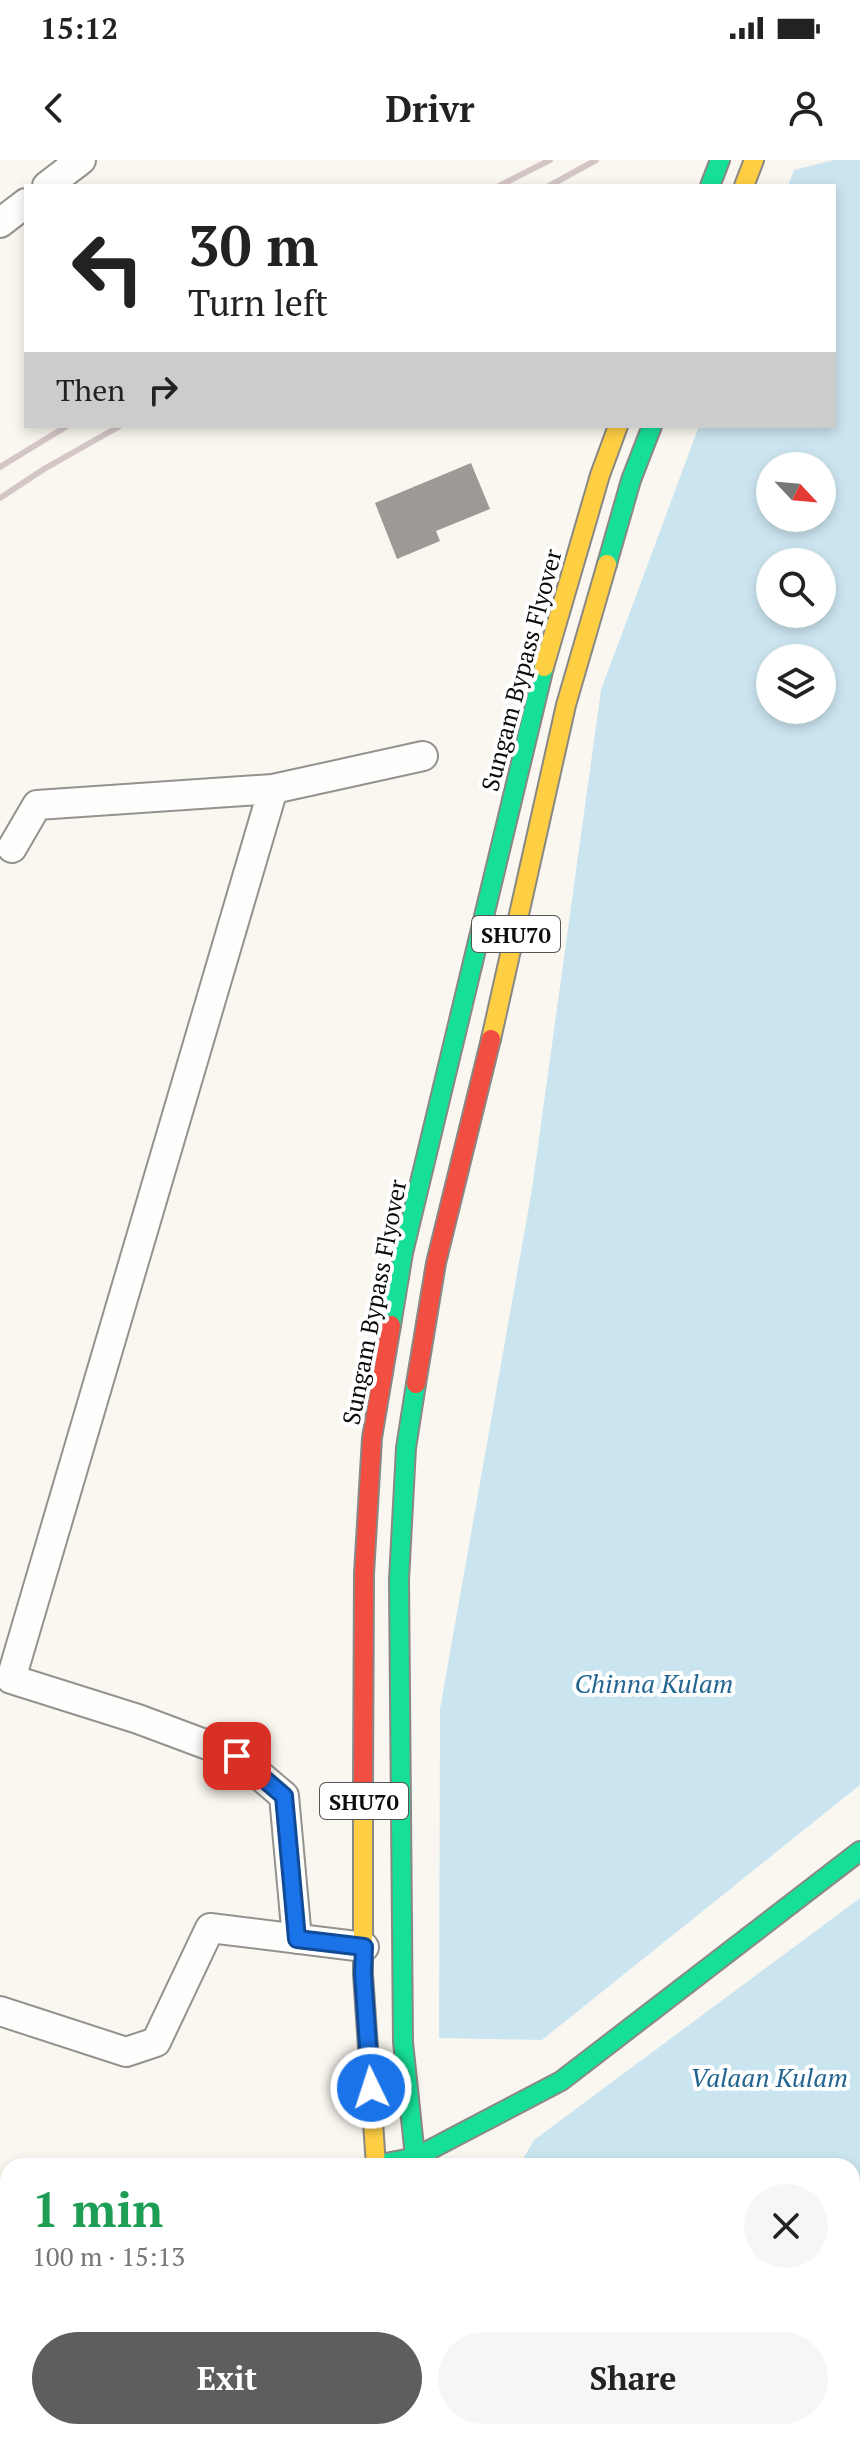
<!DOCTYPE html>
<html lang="en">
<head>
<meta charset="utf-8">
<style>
  body { margin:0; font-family:"PT Serif",serif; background:#f6f6f6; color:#222; height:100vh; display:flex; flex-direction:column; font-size:30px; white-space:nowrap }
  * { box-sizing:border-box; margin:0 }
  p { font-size:26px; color:#767676 }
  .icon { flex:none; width:44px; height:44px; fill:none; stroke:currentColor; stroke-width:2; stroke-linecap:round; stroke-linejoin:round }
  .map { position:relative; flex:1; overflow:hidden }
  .side { position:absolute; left:0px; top:1998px; width:860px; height:282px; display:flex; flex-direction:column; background:#fff; border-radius:24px 24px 0 0; box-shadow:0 4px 12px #0003 }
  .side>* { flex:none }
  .top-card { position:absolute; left:24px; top:24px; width:812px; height:244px; border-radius:0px; box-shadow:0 4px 12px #0003; background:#fff; color:#222; overflow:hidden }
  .needle { width:52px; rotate:116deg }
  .fabs { position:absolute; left:756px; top:292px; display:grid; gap:16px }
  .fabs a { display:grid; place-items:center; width:80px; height:80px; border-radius:50%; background:#fff; box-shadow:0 4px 12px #0003; font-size:40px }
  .pin { position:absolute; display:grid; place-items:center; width:68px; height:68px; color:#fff; margin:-34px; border-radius:16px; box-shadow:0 4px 12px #0006 }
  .me { position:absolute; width:88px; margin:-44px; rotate:356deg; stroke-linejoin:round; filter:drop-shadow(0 0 6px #0008) }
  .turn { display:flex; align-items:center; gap:28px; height:168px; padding:0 32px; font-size:36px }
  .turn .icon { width:104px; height:104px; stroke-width:2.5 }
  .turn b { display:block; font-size:56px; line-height:68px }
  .then { display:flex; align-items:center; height:76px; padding:0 32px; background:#0003; gap:16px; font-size:30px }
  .round { display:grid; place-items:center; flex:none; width:84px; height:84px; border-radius:42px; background:#f6f6f6 }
  .headline { display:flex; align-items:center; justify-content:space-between; height:136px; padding:0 32px }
  h1 { font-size:48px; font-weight:700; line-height:60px; color:#1e9e55 }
  .button { display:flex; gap:16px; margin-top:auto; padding:16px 32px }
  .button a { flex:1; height:92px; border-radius:48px; background:#5f5e5c; color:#fff; font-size:32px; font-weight:700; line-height:92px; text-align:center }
  .button a+a { background:#f6f6f6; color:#222 }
  .status { display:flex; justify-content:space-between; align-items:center; height:56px; padding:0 40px; background:#fff; direction:ltr }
  .status svg { height:22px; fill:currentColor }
  header { display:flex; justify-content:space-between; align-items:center; height:104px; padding:0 32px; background:#fff; font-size:36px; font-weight:700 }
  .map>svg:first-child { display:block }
  .water { fill:#cbe5f0; fill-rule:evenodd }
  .building { fill:#9d9a96 }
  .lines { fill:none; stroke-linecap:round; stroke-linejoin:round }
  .street-casing { stroke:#93928f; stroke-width:32 }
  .fast-casing { stroke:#8a8885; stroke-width:22 }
  .slow-casing { stroke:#8a8885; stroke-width:22 }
  .jam-casing { stroke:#8a8885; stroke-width:22 }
  .street { stroke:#fefefd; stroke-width:28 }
  .fast { stroke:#16e098; stroke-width:18 }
  .slow { stroke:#ffcf43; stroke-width:18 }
  .jam { stroke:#f24e42; stroke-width:18 }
  .rail { stroke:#d5c6c6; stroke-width:6 }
  .route-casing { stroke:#114b97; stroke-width:20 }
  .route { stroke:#1a73e8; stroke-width:14 }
  .labels { text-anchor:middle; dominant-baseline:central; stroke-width:8; stroke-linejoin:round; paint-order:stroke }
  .shield { fill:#fff; stroke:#555; stroke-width:2 }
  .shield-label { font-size:22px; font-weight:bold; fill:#0c0c0c }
  .street-label { font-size:24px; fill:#0c0c0c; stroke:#fff }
  .water-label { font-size:26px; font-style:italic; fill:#226591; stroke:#fff }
</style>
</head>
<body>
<div class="status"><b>15:12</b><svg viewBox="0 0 49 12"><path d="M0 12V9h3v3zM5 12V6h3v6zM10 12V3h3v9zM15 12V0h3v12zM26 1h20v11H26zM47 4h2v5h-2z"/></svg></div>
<header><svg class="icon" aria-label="back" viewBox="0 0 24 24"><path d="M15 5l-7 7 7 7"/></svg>Drivr<svg class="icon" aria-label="person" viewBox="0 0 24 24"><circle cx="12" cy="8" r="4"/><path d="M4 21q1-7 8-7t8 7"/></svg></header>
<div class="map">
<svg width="860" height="2279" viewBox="0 0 860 2279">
  <rect width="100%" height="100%" fill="#faf7f0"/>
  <path class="water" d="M834 0H860V1625L542 1880 439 1878 440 1549 532 1029 601 530 699 266H834V26H788L794 10ZM770 306H822V358H770ZM770 402H822V454H770ZM770 498H822V550H770Z
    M860 1738V2279H448V2272H852V2006H519L534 1980Z"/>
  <path class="building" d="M471 303 490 349 436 371 440 381 397 399 375 343Z"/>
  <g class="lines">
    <g class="street-casing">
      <path id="street" d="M47 26 81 0
        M0 63 26 43
        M273 629 11 1519 138 1559 237 1596 284 1636 297 1779
        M12 688 37 645 273 629 423 596
        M0 1851 126 1892 156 1882 210 1768 364 1787
        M0 2138 8 2141"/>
    </g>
    <g class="fast-casing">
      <path id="fast" d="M710 26 720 0
        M607 404 631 320 652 266
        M391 1165 403 1093 544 507
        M386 2003 416 1997 561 1921 860 1691
        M416 2006 403 1882 399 1420 406 1288 416 1224
        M407 2279 408 2272"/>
    </g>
    <g class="slow-casing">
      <path id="slow" d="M744 26 754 0
        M544 507 600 315 618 266
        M491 879 566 545 607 404
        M363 1627V1814L376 2006
        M372 2279 374 2272"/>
    </g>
    <g class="jam-casing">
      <path id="jam" d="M416 1224 436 1103 491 879
        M363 1627 364 1414 372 1278 391 1165"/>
    </g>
    <use href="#street" class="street"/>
    <use href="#fast" class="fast"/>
    <use href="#slow" class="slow"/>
    <use href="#jam" class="jam"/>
    <path class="rail" d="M499 26 550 0
      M549 26 596 0
      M0 307 67 266
      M0 338 44 309 120 266"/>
  </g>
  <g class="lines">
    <g class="route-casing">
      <path id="route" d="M237 1596 284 1636 297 1779 364 1787 363 1814 371 1928"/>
    </g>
    <use href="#route" class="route"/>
  </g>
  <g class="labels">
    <g class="shield">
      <rect x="472" y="756" width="88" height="36" rx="6"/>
      <rect x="320" y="1623" width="88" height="36" rx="6"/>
    </g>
    <g class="shield-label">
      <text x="516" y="774">SHU70</text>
      <text x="364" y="1641">SHU70</text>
    </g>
    <g class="street-label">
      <text transform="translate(521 510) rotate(-75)">Sungam Bypass Flyover</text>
      <text transform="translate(374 1142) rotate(-79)">Sungam Bypass Flyover</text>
    </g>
    <g class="water-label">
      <text x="654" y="1523">Chinna Kulam</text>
      <text x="769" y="1917">Valaan Kulam</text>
    </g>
  </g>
</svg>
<div class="fabs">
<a><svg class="needle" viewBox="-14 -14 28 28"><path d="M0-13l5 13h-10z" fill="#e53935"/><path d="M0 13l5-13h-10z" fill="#767676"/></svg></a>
<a><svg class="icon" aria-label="search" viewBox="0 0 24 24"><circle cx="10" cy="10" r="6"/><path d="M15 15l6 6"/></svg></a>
<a><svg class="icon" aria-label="layers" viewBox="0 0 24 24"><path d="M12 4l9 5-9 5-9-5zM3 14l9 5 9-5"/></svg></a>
</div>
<div class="pin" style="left:237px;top:1596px;background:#d93025"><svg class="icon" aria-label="arrive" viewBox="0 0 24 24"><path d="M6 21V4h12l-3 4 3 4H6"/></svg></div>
<svg class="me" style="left:371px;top:1928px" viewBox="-20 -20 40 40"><circle r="17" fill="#1a73e8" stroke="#fff" stroke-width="3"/><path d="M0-11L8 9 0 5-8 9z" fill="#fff"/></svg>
<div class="top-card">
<div class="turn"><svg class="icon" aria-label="left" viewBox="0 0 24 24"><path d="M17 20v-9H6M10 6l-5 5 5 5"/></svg><div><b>30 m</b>Turn left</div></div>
<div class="then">Then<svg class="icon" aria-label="right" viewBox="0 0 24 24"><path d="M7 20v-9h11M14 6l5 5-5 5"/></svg></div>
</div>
<section class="side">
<div class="headline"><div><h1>1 min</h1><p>100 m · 15:13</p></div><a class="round"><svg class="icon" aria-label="close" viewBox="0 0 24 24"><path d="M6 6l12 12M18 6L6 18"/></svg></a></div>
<div class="button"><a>Exit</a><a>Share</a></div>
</section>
</div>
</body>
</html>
